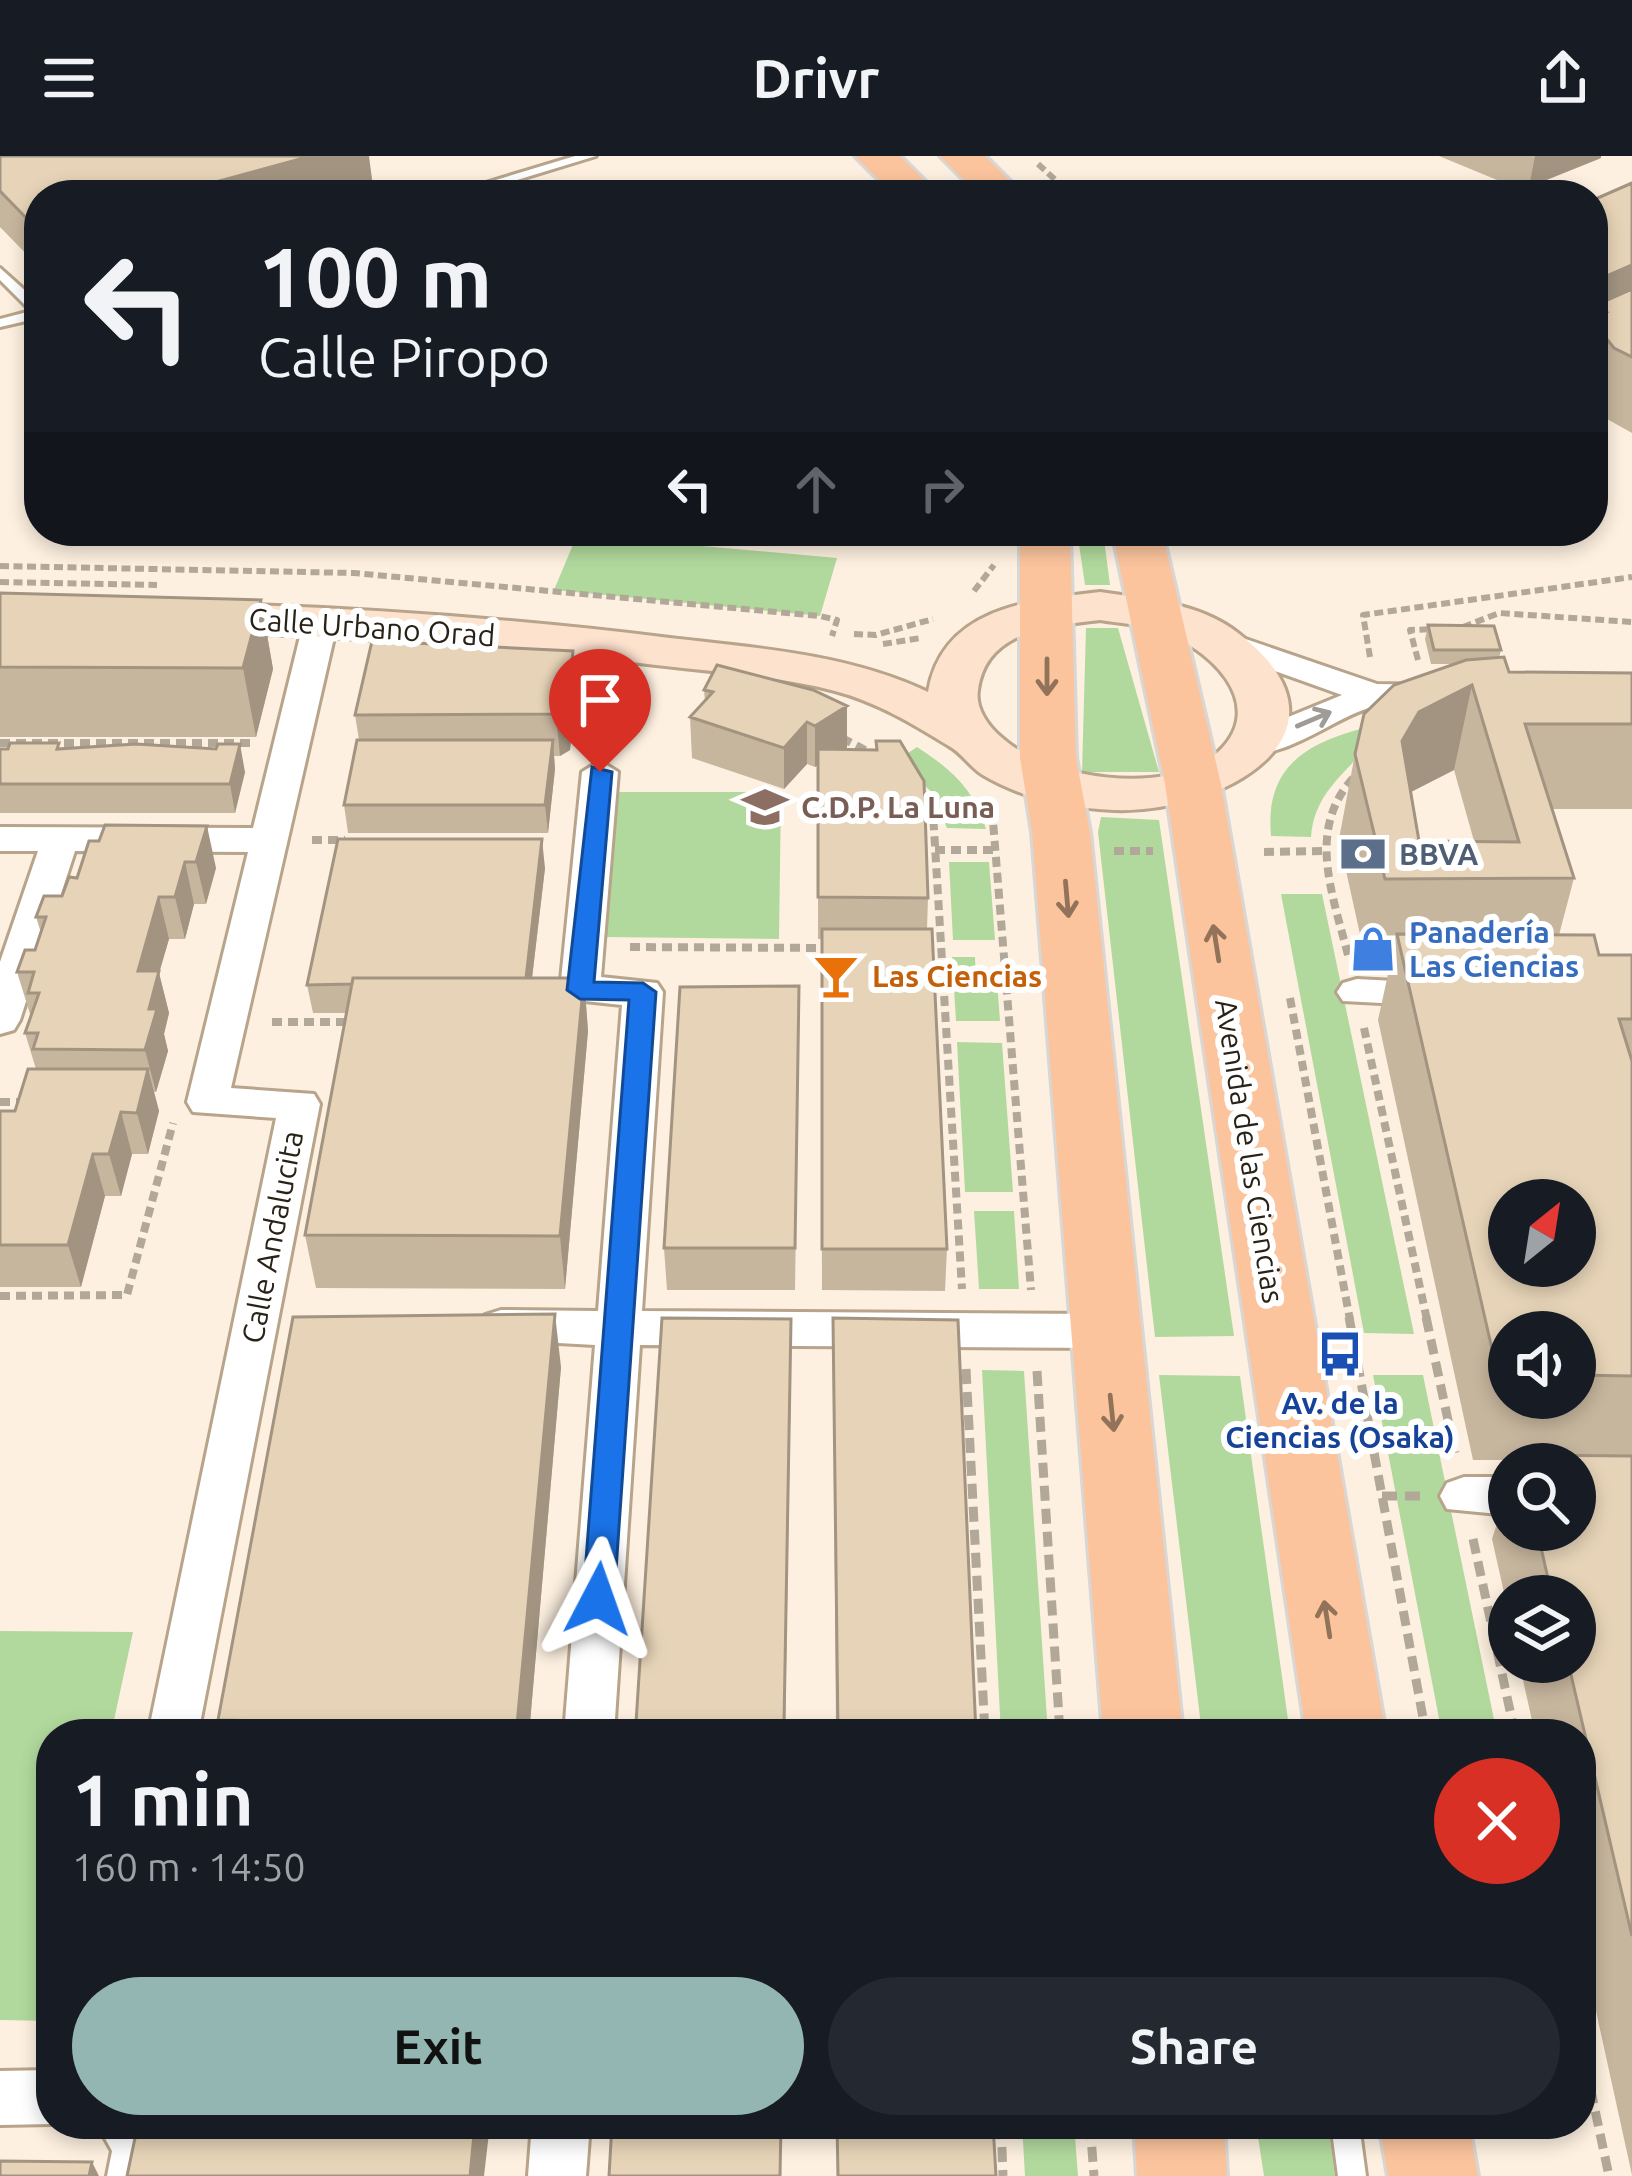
<!DOCTYPE html>
<html lang="en">
<head>
<meta charset="utf-8">
<style>
  body { margin:0; font-family:Ubuntu,sans-serif; background:#242831; color:#f1f3f6; height:100vh; display:flex; flex-direction:column; font-size:45px; white-space:nowrap }
  * { box-sizing:border-box; margin:0 }
  p { font-size:39px; color:#9ea1a6 }
  .icon { flex:none; width:66px; height:66px; fill:none; stroke:currentColor; stroke-width:2; stroke-linecap:round; stroke-linejoin:round }
  .map { position:relative; flex:1; overflow:hidden }
  .drawer { position:absolute; left:36px; top:1563px; width:1560px; height:420px; display:flex; flex-direction:column; background:#171b24; border-radius:48px; box-shadow:0 6px 18px #0003 }
  .drawer>* { flex:none }
  .banner { position:absolute; left:24px; top:24px; width:1584px; height:366px; border-radius:48px; box-shadow:0 6px 18px #0003; background:#171b24; color:#f1f3f6; overflow:hidden }
  .needle { width:78px; rotate:30deg }
  .tools { position:absolute; left:1488px; top:1023px; display:grid; gap:24px }
  .tools a { display:grid; place-items:center; width:108px; height:108px; border-radius:50%; background:#171b24; box-shadow:0 6px 18px #0003; font-size:60px }
  .pin { position:absolute; display:grid; place-items:center; width:102px; height:102px; color:#fff; margin:-123px -51px; border-radius:50% 50% 50% 0; rotate:-45deg; box-shadow:0 0 12px #0007 }
  .pin .icon { rotate:45deg }
  .me { position:absolute; width:132px; margin:-66px; rotate:4deg; stroke-linejoin:round; filter:drop-shadow(0 0 9px #0008) }
  .turn { display:flex; align-items:center; gap:42px; height:252px; padding:0 36px; font-size:54px }
  .turn .icon { width:156px; height:156px; stroke-width:2.5 }
  .turn b { display:block; font-size:84px; line-height:102px }
  .lanes { display:flex; align-items:center; height:114px; padding:0 36px; background:#0003; justify-content:center; gap:60px; direction:ltr }
  .lanes .off { opacity:.35 }
  .round { display:grid; place-items:center; flex:none; width:126px; height:126px; border-radius:63px; background:#242831 }
  .head { display:flex; align-items:center; justify-content:space-between; height:204px; padding:0 36px }
  h1 { font-size:72px; font-weight:700; line-height:90px }
  .action { display:flex; gap:24px; margin-top:auto; padding:24px 36px }
  .action a { flex:1; height:138px; border-radius:72px; background:#94b6b3; color:#111; font-size:48px; font-weight:700; line-height:138px; text-align:center }
  .action a+a { background:#242831; color:#f1f3f6 }
  header { display:flex; justify-content:space-between; align-items:center; height:156px; padding:0 36px; background:#171b24; font-size:54px; font-weight:700 }
  .map>svg:first-child { display:block }
  .green { fill:#b1d99d }
  .lines { fill:none; stroke-linecap:round; stroke-linejoin:round }
  .lane-casing { stroke:#b7a48a; stroke-width:6 }
  .street-casing { stroke:#b7a48a; stroke-width:6 }
  .secondary-casing { stroke:#b7a48a; stroke-width:6 }
  .primary-casing { stroke:#d8d7d5; stroke-width:6 }
  .path-far2 { stroke:#b2a899; stroke-width:6; stroke-dasharray:9 4.5; stroke-linecap:butt }
  .path-far1 { stroke:#b2a899; stroke-width:8; stroke-dasharray:10 6; stroke-linecap:butt }
  .path { stroke:#b2a899; stroke-width:9; stroke-dasharray:15 8; stroke-linecap:butt }
  .lane { fill:#fff; fill-rule:evenodd }
  .street { fill:#fff; fill-rule:evenodd }
  .secondary { fill:#fde2ce; fill-rule:evenodd }
  .primary { fill:#fbc49d; fill-rule:evenodd }
  .wall { fill:#c7b69e; fill-rule:evenodd }
  .shaded-wall { fill:#a29481 }
  .building { fill:#e7d4b8; stroke:#a29481; stroke-width:3; fill-rule:evenodd }
  .oneway { stroke:#92735a }
  .oneway2 { stroke:#9f9c97 }
  .route { fill:#1a73e8; stroke:#114b97; stroke-width:3 }
  .labels { text-anchor:middle; dominant-baseline:central; stroke-width:12; stroke-linejoin:round; paint-order:stroke }
  .street-label { font-size:30px; fill:#292217; stroke:#fff }
  .education-label { font-size:30px; font-weight:bold; fill:#785e54; stroke:#fff; text-anchor:start }
  .service-label { font-size:30px; font-weight:bold; fill:#4e5e75; stroke:#fff; text-anchor:start }
  .shop-label { font-size:30px; font-weight:bold; fill:#366cbe; stroke:#fff; text-anchor:start }
  .food-label { font-size:30px; font-weight:bold; fill:#c56008; stroke:#fff; text-anchor:start }
  .transit-label { font-size:30px; font-weight:bold; fill:#164399; stroke:#fff }
</style>
</head>
<body>
<header><svg class="icon" aria-label="menu" viewBox="0 0 24 24"><path d="M4 6h16M4 12h16M4 18h16"/></svg>Drivr<svg class="icon" aria-label="share" viewBox="0 0 24 24"><path d="M12 15V3M7 8l5-5 5 5M5 13v7h14v-7"/></svg></header>
<div class="map">
<svg width="1632" height="2020" viewBox="0 0 1632 2020">
  <rect width="100%" height="100%" fill="#fdf0e0"/>
  <path class="green" d="M1077 375H1103L1110 429H1085Z
    M577 379 837 402 820 460 554 434Z
    M1086 472H1118L1159 616H1082Z
    M1381 568C1360 612 1315 627 1311 681L1271 680C1264 604 1315 583 1381 568Z
    M917 591C951 613 974 633 986 673L947 672 933 637 896 605Z
    M617 636H781L779 783 603 781Z
    M1101 661 1159 664 1234 1180 1155 1181 1098 676Z
    M949 706H989L995 784H953Z
    M1281 738H1322L1414 1178 1364 1177Z
    M952 801H975L976 825H997L1000 865H956Z
    M957 886 1002 887 1013 1036H965Z
    M974 1055H1014L1019 1133H979Z
    M982 1214 1024 1215 1048 1578H1001Z
    M1159 1219 1240 1220 1290 1578H1202Z
    M1373 1219H1423L1497 1578H1442Z
    M0 1475 133 1476 111 1578H51L49 1865 0 1864Z
    M1022 1968H1074L1078 2020H1025Z
    M1256 1968H1328L1335 2020H1264Z"/>
  <g class="lines">
    <g class="lane-casing">
      <path id="lane" d="M575 0H596L468 39H446Z
        M0 112 39 147V162L0 171V163L31 155 0 124Z
        M1331 1968H1359L1366 2020H1338Z"/>
    </g>
    <g class="street-casing">
      <path id="street" d="M321 454 338 464 231 932 314 938 320 948 198 1578H148L276 962 193 956 187 946 248 696 75 695 20 864 14 874 0 878V806L38 695H0V671L253 672 304 464Z
        M1225 476 1377 528 1439 529 1456 539C1440 561 1399 543 1375 550 1335 560 1284 606 1242 596L1237 588 1242 580 1342 539 1213 493 1208 486 1213 479Z
        M600 605 618 616 601 821 657 827 663 836 642 1155 1104 1158 1120 1163 1126 1175 1120 1187 1104 1192 640 1189 614 1578H564L595 1189 485 1183 479 1171 485 1159 501 1154 598 1155 622 849 566 843 560 834 582 616Z
        M1357 823 1453 828 1459 837 1453 846 1439 850 1343 845 1337 836 1343 827Z
        M1464 1321H1509V1359L1447 1353 1440 1340 1447 1327Z
        M51 1914 52 1968 0 1969V1915Z
        M97 1968H164L172 1986 165 2020H107L112 1995Z
        M532 1968H590L586 2020H528Z"/>
    </g>
    <g class="secondary-casing">
      <path id="secondary" d="M1100 436C1146 443 1200 447 1238 477 1369 578 1220 658 1114 654 1070 652 1021 642 983 619 970 611 962 597 949 590 913 568 877 546 835 535 777 520 716 516 656 509 500 490 343 480 186 475L169 471 162 461 169 451 186 447C348 451 509 462 670 482 756 492 848 498 928 536 942 452 1029 444 1100 436ZM1100 464C1118 467 1137 468 1154 473 1206 488 1273 548 1216 598 1166 641 1046 623 1001 581 988 570 975 552 978 534 986 474 1050 470 1100 464Z"/>
    </g>
    <g class="primary-casing">
      <path id="primary" d="M855 0H900L939 39H894Z
        M940 0H985L1024 39H979Z
        M1020 375H1070L1076 602 1090 676 1183 1578H1103L1032 676 1020 602Z
        M1112 375H1162L1221 628 1386 1578H1306L1165 628Z
        M1134 1968H1224L1227 2020H1137Z
        M1379 1968H1469L1478 2020H1388Z"/>
    </g>
    <path class="path-far2" d="M1038 8 1072 39
      M0 410 354 417 820 460 837 464 832 480
      M0 426 157 429
      M974 435 994 409
      M1463 471 1499 457 1632 466
      M854 478 876 479 933 463
      M883 488 921 482
      M1370 501 1363 459 1632 421
      M1418 504 1410 474 1436 473"/>
    <path class="path-far1" d="M567 532 617 537
      M842 582 871 597
      M581 585 589 534
      M0 587H250
      M920 636 933 657 962 1133
      M992 653 1031 1134
      M312 684H345
      M935 694H999
      M1114 695H1153
      M1264 696 1325 695
      M630 791 831 792
      M1348 799C1332 736 1305 670 1357 618
      M1290 842 1350 1164
      M272 866H353
      M1364 872 1427 1164
      M0 946H22
      M0 1140 127 1139 173 967"/>
    <path class="path" d="M1349 1161 1426 1578
      M1426 1161 1455 1297
      M966 1213 985 1578
      M1037 1215 1060 1578
      M1382 1340H1421
      M1473 1383 1515 1578
      M1581 1888 1609 2020
      M1001 1968 1003 2020
      M1090 1968 1094 2020"/>
    <use href="#lane" class="lane"/>
    <use href="#street" class="street"/>
    <use href="#secondary" class="secondary"/>
    <use href="#primary" class="primary"/>
  </g>
  <path class="wall" d="M0 0 373 31 39 39V111L0 71Z
    M1439 0H1601V2L1529 31H1514Z
    M1632 27V277L1598 258 1593 251V44Z
    M0 437 261 444 273 513 256 581H0Z
    M1428 469 1501 494 1499 502 1509 516 1632 517V653H1552L1574 722 1559 779 1599 799H1632V2019L1581 1787V1578H1535L1519 1506H1575V1440H1509V1459L1492 1383 1509 1331V1374H1575V1308H1516L1518 1304H1473L1378 864 1390 809 1367 810 1339 683 1355 598 1453 508H1431L1425 483ZM1454 614 1474 685H1419L1411 636ZM1509 1176H1575V1242H1509Z
    M704 534 847 550V592L844 593 928 742 927 773 947 1093 945 1135 822 1134 821 783H818V609L815 611 807 608 784 633 692 602 690 561 705 545Z
    M576 536 570 594 560 600H554L555 613 548 677H348L344 649 359 584 355 559Z
    M0 593H61L245 616 235 657H0Z
    M105 669 216 712 206 748H194L185 783H169L159 817 169 857 164 878 168 895 156 936H154L159 955 148 998H132L121 1040H105L81 1131H0V955H15L36 913 25 877 32 858H30L17 816 35 794 41 777 36 761 62 740 77 722 99 685Z
    M545 712 532 822H584L588 875 565 1133 316 1132 305 1079 346 857H313L307 829Z
    M799 872 795 1134H667L664 1092Z
    M833 1162 976 1578H836Z
    M561 1211 529 1578H222L218 1564Z
    M791 1216 785 1578H637L636 1567Z"/>
  <path class="shaded-wall" d="M311 0H369L373 31 346 39H168Z
    M1535 0H1601V2L1529 31Z
    M1632 109V167L1594 150 1593 152V126Z
    M261 444 273 513 256 581 243 512Z
    M573 495 576 536 570 594 560 600 556 558Z
    M1472 529 1454 614 1401 641 1402 585 1419 556Z
    M847 550V592L815 611V570Z
    M807 566V608L784 633V592Z
    M553 584 555 613 548 677 545 649Z
    M240 588 245 616 235 657 230 628Z
    M207 670 216 712 206 748 196 706Z
    M542 683 545 712 528 856 525 828Z
    M185 706 194 748 185 783 175 741Z
    M159 741 169 783 159 817 169 857 164 878 168 895 156 936 145 894 138 815Z
    M584 822 588 875 565 1133 560 1080Z
    M148 913 159 955 148 998 137 957Z
    M121 956 132 998 121 1040 109 998Z
    M93 998 105 1040 81 1131 68 1089Z
    M555 1158 561 1211 529 1578H519L517 1569Z
    M791 1163V1216L784 1578Z
    M475 1968H490L484 2020H470Z
    M92 2006 99 2020H89Z"/>
  <path class="building" d="M0 0H311L168 39H39V75L0 35Z
    M1632 27V109L1593 126V44Z
    M1632 133V201L1614 192 1593 166V161L1606 156 1594 150Z
    M0 437 261 444 243 512 0 511Z
    M1428 469 1494 470 1501 494H1434Z
    M372 485 573 495 567 553 556 558 355 559Z
    M1504 501 1509 516 1632 517V568H1525L1574 722 1385 723 1355 598 1364 558 1394 529 1466 504ZM1472 529 1519 686 1419 685 1402 585 1419 556Z
    M717 509 813 534 847 550 815 570 807 566 784 592 690 561 713 536 704 534Z
    M357 584H553L545 649H344Z
    M876 585H900L924 625 928 742 818 741V593L877 594Z
    M10 587H59L57 593 136 588 216 593 218 588H240L230 628H0V593H8Z
    M105 669 207 670 196 706H185L175 741H159L138 815H159L149 853H157L145 894 33 893 38 877H25L39 837H28L34 816H17L25 794H35L46 761H36L44 740H62L69 721 77 722 89 685H99Z
    M338 683H542L526 822H353L352 828 307 829Z
    M822 773H932L947 1093H822Z
    M1397 778 1594 779 1599 799H1632V863H1619L1632 905V1220L1575 1219V1176H1509V1219H1498ZM1509 1044H1575V1110H1509Z
    M353 822H584L560 1080 305 1079Z
    M799 830 795 1092H664L680 831Z
    M28 913H148L137 957 121 956 109 998H93L68 1089H0V955H15Z
    M555 1158 517 1569 218 1564 293 1161Z
    M662 1162 791 1163 784 1568 636 1567Z
    M833 1162 958 1164 976 1578H838Z
    M1519 1299 1632 1300V1780L1568 1506H1575V1440H1552L1537 1374H1575V1308H1521Z
    M138 1968H475L470 2020H127Z
    M612 1968H781L780 2020H609Z
    M837 1968H993L996 2020H838Z
    M0 2005 92 2006 89 2020H0Z"/>
  <defs><path id="oneway-shaft" d="M-6 0H5M1.5-3L5.5 0L1.5 3" fill="none" stroke-width="1.6" stroke-linecap="round" stroke-linejoin="round" transform="scale(3)"/></defs>
  <g class="oneway">
    <use href="#oneway-shaft" transform="translate(1047 521) rotate(90)"/>
    <use href="#oneway-shaft" transform="translate(1067 743) rotate(85)"/>
    <use href="#oneway-shaft" transform="translate(1216 787) rotate(-99)"/>
    <use href="#oneway-shaft" transform="translate(1112 1257) rotate(84)"/>
    <use href="#oneway-shaft" transform="translate(1327 1463) rotate(-99)"/>
  </g>
  <use class="oneway2" href="#oneway-shaft" transform="translate(1314 563) rotate(-23)"/>
  <path class="route" d="M592 611 612 616 594 826 643 827 656 836 614 1443 610 1452H587L583 1443 629 844 580 843 567 834Z"/>
  <defs>
    <g id="school-bare" transform="scale(3.6)"><path d="M0-5L7-2L0 1L-7-2ZM-4 1L0 2.5L4 1V4Q0 6-4 4Z" fill="#8d6e63" stroke="#fff" stroke-width="2.5" paint-order="stroke"/></g>
    <g id="bank-bare" transform="scale(3.6)"><path d="M-6-4H6V4H-6ZM0-2.3a2.3 2.3 0 1 0 0 4.6a2.3 2.3 0 1 0 0-4.6Z" fill="#5c6f8a" stroke="#fff" stroke-width="2.5" paint-order="stroke"/></g>
    <g id="shop-bare" transform="scale(3.6)"><path d="M-5-2.5h2.3a2.7 3.5 0 0 1 5.4 0H5L5.5 6h-11ZM-1.5-2.5h3a1.5 2.3 0 0 0-3 0Z" fill="#3f7fe0" stroke="#fff" stroke-width="2.5" paint-order="stroke"/></g>
    <g id="bar-bare" transform="scale(3.6)"><path d="M-6-5H6L.8 .8V4.5H3.5V6h-7V4.5H-.8V.8Z" fill="#e8710a" stroke="#fff" stroke-width="2.5" paint-order="stroke"/></g>
    <g id="bus-bare" transform="scale(3.6)"><path d="M-5-6H5V4H4V6H2V4H-2V6H-4V4H-5ZM-3.5-4V0h7V-4ZM-3.5 1.2v1.5H-2V1.2ZM2 1.2v1.5H3.5V1.2Z" fill="#1a4fb4" stroke="#fff" stroke-width="2.5" paint-order="stroke"/></g>
  </defs>
  <g fill-rule="evenodd">
    <use href="#school-bare" x="765" y="651"/>
    <use href="#bank-bare" x="1363" y="698"/>
    <use href="#shop-bare" x="1373" y="793"/>
    <use href="#bar-bare" x="836" y="820"/>
    <use href="#bus-bare" x="1340" y="1198"/>
  </g>
  <g class="labels">
    <g class="street-label">
      <text transform="translate(372 471) rotate(4)">Calle Urbano Orad</text>
      <text transform="translate(1250 995) rotate(81)">Avenida de las Ciencias</text>
      <text transform="translate(272 1081) rotate(-79)">Calle Andalucita</text>
    </g>
    <g class="education-label">
      <text x="801" y="651">C.D.P. La Luna</text>
    </g>
    <g class="service-label">
      <text x="1399" y="698">BBVA</text>
    </g>
    <g class="shop-label">
      <text x="1409" y="776">Panadería<tspan x="1409" dy="34">Las Ciencias</tspan></text>
    </g>
    <g class="food-label">
      <text x="872" y="820">Las Ciencias</text>
    </g>
    <g class="transit-label">
      <text x="1340" y="1247">Av. de la<tspan x="1340" dy="34">Ciencias (Osaka)</tspan></text>
    </g>
  </g>
</svg>
<div class="tools">
<a><svg class="needle" viewBox="-14 -14 28 28"><path d="M0-13l5 13h-10z" fill="#e53935"/><path d="M0 13l5-13h-10z" fill="#9ea1a6"/></svg></a>
<a><svg class="icon" aria-label="sound" viewBox="0 0 24 24"><path d="M4 9h4l5-4v14l-5-4H4zM17 9q2 3 0 6"/></svg></a>
<a><svg class="icon" aria-label="search" viewBox="0 0 24 24"><circle cx="10" cy="10" r="6"/><path d="M15 15l6 6"/></svg></a>
<a><svg class="icon" aria-label="layers" viewBox="0 0 24 24"><path d="M12 4l9 5-9 5-9-5zM3 14l9 5 9-5"/></svg></a>
</div>
<div class="pin" style="left:600px;top:616px;background:#d93025"><svg class="icon" aria-label="arrive" viewBox="0 0 24 24"><path d="M6 21V4h12l-3 4 3 4H6"/></svg></div>
<svg class="me" style="left:598px;top:1443px" viewBox="-20 -20 40 40"><path d="M0-17L14 15 0 8-14 15z" fill="#1a73e8" stroke="#fff" stroke-width="4"/></svg>
<div class="banner">
<div class="turn"><svg class="icon" aria-label="left" viewBox="0 0 24 24"><path d="M17 20v-9H6M10 6l-5 5 5 5"/></svg><div><b>100 m</b>Calle Piropo</div></div>
<div class="lanes"><svg class="icon" aria-label="left" viewBox="0 0 24 24"><path d="M17 20v-9H6M10 6l-5 5 5 5"/></svg><svg class="icon off" aria-label="ahead" viewBox="0 0 24 24"><path d="M12 20V5M6 11l6-6 6 6"/></svg><svg class="icon off" aria-label="right" viewBox="0 0 24 24"><path d="M7 20v-9h11M14 6l5 5-5 5"/></svg></div>
</div>
<section class="drawer">
<div class="head"><div><h1>1 min</h1><p>160 m · 14:50</p></div><a class="round" style="background:#d93025;color:#fff"><svg class="icon" aria-label="close" viewBox="0 0 24 24"><path d="M6 6l12 12M18 6L6 18"/></svg></a></div>
<div class="action"><a>Exit</a><a>Share</a></div>
</section>
</div>
</body>
</html>
